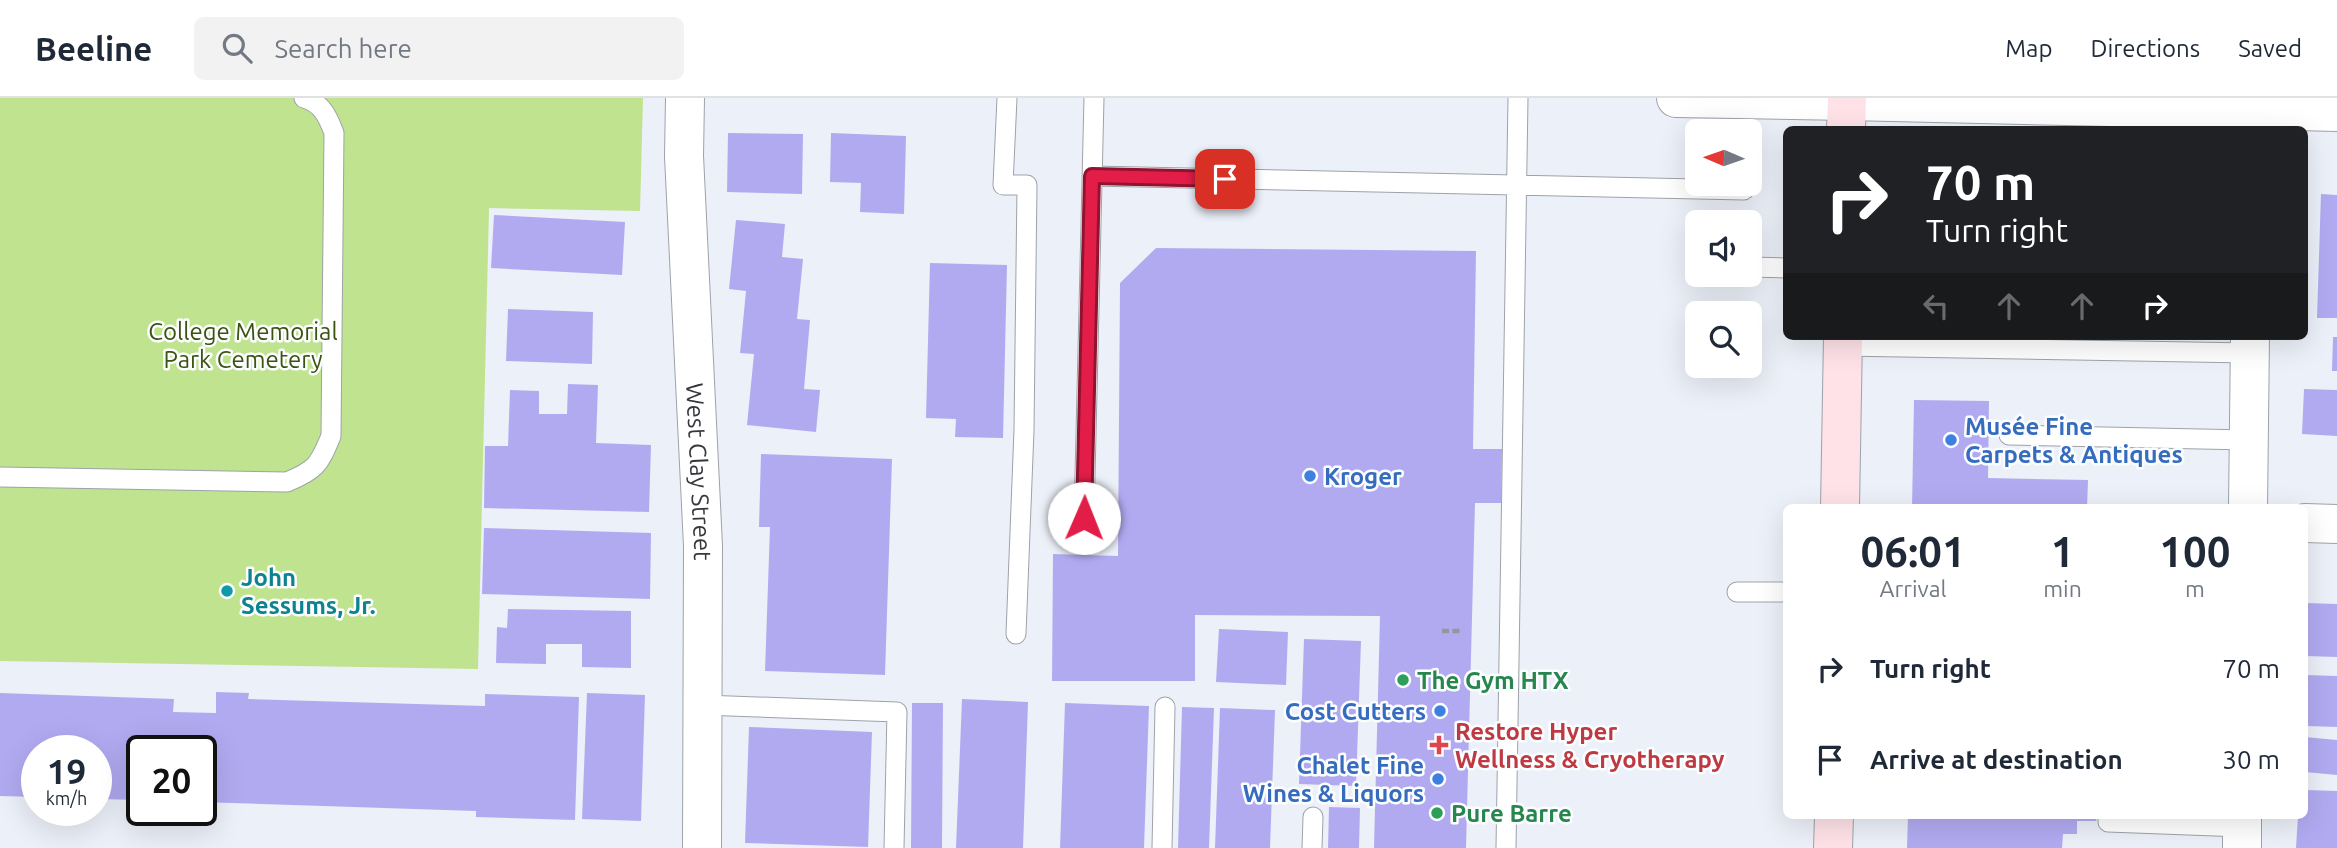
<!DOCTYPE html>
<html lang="en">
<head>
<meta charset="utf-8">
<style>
  body { margin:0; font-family:Ubuntu,sans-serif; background:#f2f2f3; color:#1f2937; height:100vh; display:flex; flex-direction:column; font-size:26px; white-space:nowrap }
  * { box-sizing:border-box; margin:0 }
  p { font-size:23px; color:#747a83 }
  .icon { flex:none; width:38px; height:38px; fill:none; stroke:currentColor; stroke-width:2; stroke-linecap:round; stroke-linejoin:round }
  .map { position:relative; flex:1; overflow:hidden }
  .side { position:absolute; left:1783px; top:406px; width:525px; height:315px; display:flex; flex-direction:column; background:#fff; border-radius:10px; box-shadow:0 7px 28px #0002 }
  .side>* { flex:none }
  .guide { position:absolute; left:1783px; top:28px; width:525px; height:214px; border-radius:10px; box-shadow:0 7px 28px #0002; background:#202124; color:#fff; overflow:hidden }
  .needle { width:46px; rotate:272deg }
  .buttons { position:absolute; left:1685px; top:21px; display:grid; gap:14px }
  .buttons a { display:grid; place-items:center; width:77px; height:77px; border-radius:10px; background:#fff; box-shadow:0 7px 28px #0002; font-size:35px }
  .speed { position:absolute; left:21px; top:637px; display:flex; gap:14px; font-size:35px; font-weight:700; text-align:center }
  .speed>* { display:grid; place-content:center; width:91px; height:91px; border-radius:50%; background:#fff; box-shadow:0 7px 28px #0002; line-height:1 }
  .speed small { font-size:18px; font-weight:400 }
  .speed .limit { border:4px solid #111; border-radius:10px; background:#fff; color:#111 }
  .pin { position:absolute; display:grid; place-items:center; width:60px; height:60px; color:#fff; margin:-30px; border-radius:14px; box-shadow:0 4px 10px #0006 }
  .me { position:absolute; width:77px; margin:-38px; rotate:1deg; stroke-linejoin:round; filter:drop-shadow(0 0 5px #0008) }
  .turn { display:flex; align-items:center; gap:24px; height:147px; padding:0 28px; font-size:32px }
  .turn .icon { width:91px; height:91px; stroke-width:2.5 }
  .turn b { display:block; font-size:49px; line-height:60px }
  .lanes { display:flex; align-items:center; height:66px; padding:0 28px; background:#0003; justify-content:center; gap:35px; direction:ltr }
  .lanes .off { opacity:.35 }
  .eta { display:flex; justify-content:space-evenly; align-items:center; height:119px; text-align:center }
  .eta b { font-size:42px; font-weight:700; line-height:49px }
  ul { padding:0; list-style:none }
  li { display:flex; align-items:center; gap:21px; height:91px; padding:0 28px }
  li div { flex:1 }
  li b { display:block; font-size:26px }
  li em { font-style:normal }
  header { display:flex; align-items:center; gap:42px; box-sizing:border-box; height:98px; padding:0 35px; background:#fff; border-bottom:2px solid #e0e1e3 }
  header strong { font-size:33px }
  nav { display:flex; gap:38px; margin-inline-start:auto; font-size:24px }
  .search { width:490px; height:63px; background:#f2f2f3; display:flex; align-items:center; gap:18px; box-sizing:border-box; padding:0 24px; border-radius:10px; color:#747a83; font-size:26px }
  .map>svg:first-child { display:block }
  .green { fill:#bfe38f }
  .building { fill:#b2aaf1 }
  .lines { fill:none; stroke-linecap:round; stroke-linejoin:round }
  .service-casing { stroke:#9ea2a9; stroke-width:21 }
  .minor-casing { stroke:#9ea2a9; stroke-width:40 }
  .tertiary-casing { stroke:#9ea2a9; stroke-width:40 }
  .secondary-casing { stroke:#9ea2a9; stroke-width:40 }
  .path { stroke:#93969b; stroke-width:4.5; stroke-dasharray:7 3.5; stroke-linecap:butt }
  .service { stroke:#fff; stroke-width:19 }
  .minor { stroke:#fff; stroke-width:38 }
  .tertiary { stroke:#fff; stroke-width:38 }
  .secondary { stroke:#fee2e7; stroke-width:38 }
  .route-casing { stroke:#92132f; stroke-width:18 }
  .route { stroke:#e11d48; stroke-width:12 }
  .shop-dot { fill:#3f7fe0; stroke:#fcfdfe; stroke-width:2.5 }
  .culture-dot { fill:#0f9aa8; stroke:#fcfdfe; stroke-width:2.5 }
  .leisure-dot { fill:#2e9e5b; stroke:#fcfdfe; stroke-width:2.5 }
  .health-dot { fill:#e0444e; stroke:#fcfdfe; stroke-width:2.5 }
  .labels { text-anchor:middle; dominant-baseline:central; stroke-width:5; stroke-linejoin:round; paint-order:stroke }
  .park-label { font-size:24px; fill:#3b5211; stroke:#fcfdfe }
  .shop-label { font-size:24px; font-weight:bold; fill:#366cbe; stroke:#fcfdfe; text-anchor:start }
  .street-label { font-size:24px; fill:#35373a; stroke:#fcfdfe }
  .culture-label { font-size:24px; font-weight:bold; fill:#0d838f; stroke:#fcfdfe; text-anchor:start }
  .leisure-label { font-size:24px; font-weight:bold; fill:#27864d; stroke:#fcfdfe; text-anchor:start }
  .health-label { font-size:24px; font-weight:bold; fill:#be3a42; stroke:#fcfdfe; text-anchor:start }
</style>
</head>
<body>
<header>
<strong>Beeline</strong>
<div class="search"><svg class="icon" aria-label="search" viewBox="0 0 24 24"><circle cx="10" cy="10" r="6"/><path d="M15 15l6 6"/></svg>Search here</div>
<nav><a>Map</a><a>Directions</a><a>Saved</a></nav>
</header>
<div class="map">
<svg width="2337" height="750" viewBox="0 0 2337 750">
  <rect width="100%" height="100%" fill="#ecf0f8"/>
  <path class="green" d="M0 0H643L640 113 489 110 478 571 0 563Z"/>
  <path class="building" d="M728 35 803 36 802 96 727 94Z
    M831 35 906 38 904 116 860 114 861 85 830 84Z
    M2321 96 2337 97V220H2317Z
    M494 117 625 124 622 177 491 170Z
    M736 122 785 126 782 159 803 161 797 221 810 222 804 291 820 292 816 334 747 327 754 256 740 255 746 193 729 191Z
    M1156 150 1476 153 1473 351H1502L1501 405H1475L1466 750H1374L1380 518 1195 517V583H1052L1053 456 1118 458 1120 185Z
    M930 165 1007 167 1003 340 955 339 956 321 926 320Z
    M508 211 593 214 592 266 506 263Z
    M2333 239H2337V273H2332Z
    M568 286 598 287 596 345 651 347 649 414 484 410 485 348H508L510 292 539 293V316H567Z
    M2304 291 2337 292V338L2302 336Z
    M1914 302 1989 303 1988 380 2088 382 2087 410H1912Z
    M761 356 892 361 885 577 765 573 770 429H759Z
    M484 430 651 435 650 501 482 496Z
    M2305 505 2337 506V559L2305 558Z
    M508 511 631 513V570L582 569V546H546V566L496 565 497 529 507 530Z
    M1219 531 1288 534 1286 587 1216 584Z
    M1304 541 1361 543 1356 688 1299 686Z
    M2305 577 2337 578V629L2305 628Z
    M216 594 249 595 248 601 485 608V596L579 599 575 722 476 719V713L201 704V653H142V702L96 701V653H37V699L0 698V595L174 601 173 614 216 615Z
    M587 595 645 597 641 723 582 721Z
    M962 601 1028 604 1023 750H956Z
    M912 605H943L942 750H911Z
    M1065 605 1149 608 1144 750H1060Z
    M1182 609 1214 610 1209 750H1178Z
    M1220 610 1275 612 1270 750H1215Z
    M749 629 872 634 868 749 745 745Z
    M2305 639 2337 642V677L2305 674Z
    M2305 692 2337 693V750H2296L2298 718H2305Z
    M1329 709 1360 710 1359 750H1328Z
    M1908 718H2097L2096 723H2077V736H2063L2062 750H1907Z"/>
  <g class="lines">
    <g class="service-casing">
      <path id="service" d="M1007 0 1003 87H1027L1024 332 1016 536
        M1092 78 1744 92
        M1750 169 1787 170
        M1843 248 2249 255
        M2009 337 2249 342
        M0 379 287 384C316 372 319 367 331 338L334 35C328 19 322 5 304 0
        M1084 420 1094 0
        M1737 494H1787
        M703 607 897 614 894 750
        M2108 718V724L2242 729
        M1162 750 1165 609
        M1312 750 1313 719
        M1506 750 1518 0"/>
    </g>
    <g class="minor-casing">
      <g id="minor">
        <path id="s1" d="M685 0 684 58 703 448 702 750"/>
        <path d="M1676 0 1847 3"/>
        <path d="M2248 410 2250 238"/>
        <path d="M2305 425 2337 426"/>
        <path d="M2242 750V718"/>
      </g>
    </g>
    <g class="tertiary-casing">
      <path id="tertiary" d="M1847 3 2337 14"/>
    </g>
    <g class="secondary-casing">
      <path id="secondary" d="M1846 32 1847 0
        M1840 410 1843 238
        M1833 750 1834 718"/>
    </g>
    <path class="path" d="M1442 533H1463"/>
    <use href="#service" class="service"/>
    <use href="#minor" class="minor"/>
    <use href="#tertiary" class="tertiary"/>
    <use href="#secondary" class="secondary"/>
  </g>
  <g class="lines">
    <g class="route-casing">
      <path id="route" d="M1084 420 1092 78 1225 81"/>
    </g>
    <use href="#route" class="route"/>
  </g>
  <g class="shop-dot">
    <circle cx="1951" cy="342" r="7"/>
    <circle cx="1310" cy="378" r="7"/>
    <circle cx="1440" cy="613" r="7"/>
    <circle cx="1438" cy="681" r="7"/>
  </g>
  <circle class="culture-dot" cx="227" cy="493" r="7"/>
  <g class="leisure-dot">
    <circle cx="1403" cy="582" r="7"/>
    <circle cx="1437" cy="715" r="7"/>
  </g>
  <path class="health-dot" d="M1435.5 636.5h7v7h7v7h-7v7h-7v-7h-7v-7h7z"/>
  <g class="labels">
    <g class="park-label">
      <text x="243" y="233">College Memorial<tspan x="243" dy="28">Park Cemetery</tspan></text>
    </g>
    <g class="shop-label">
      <text x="1965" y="328">Musée Fine<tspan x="1965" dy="28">Carpets &amp; Antiques</tspan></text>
      <text x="1324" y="378">Kroger</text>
      <text x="1426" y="613" text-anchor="end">Cost Cutters</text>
      <text x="1424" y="667" text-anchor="end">Chalet Fine<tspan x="1424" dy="28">Wines &amp; Liquors</tspan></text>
    </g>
    <g class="street-label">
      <text stroke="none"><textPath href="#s1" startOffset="374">West Clay Street</textPath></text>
    </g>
    <g class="culture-label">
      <text x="241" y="479">John<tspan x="241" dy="28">Sessums, Jr.</tspan></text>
    </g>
    <g class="leisure-label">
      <text x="1417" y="582">The Gym HTX</text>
      <text x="1451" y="715">Pure Barre</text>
    </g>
    <g class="health-label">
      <text x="1455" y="633">Restore Hyper<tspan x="1455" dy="28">Wellness &amp; Cryotherapy</tspan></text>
    </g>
  </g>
</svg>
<div class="buttons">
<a><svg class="needle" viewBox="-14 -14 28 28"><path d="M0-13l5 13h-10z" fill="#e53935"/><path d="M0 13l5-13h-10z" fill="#747a83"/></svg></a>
<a><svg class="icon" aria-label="sound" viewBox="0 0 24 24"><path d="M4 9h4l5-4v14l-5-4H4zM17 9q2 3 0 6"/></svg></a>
<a><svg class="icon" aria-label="search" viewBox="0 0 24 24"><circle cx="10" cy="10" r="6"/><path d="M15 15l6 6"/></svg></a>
</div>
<div class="speed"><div>19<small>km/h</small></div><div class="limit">20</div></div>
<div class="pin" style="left:1225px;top:81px;background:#d93025"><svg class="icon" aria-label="arrive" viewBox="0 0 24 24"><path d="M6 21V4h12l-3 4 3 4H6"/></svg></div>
<svg class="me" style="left:1084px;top:420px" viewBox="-20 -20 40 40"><circle r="19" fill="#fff"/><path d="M0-13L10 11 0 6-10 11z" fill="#e11d48"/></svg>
<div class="guide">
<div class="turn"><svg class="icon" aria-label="right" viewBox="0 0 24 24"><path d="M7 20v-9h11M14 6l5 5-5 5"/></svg><div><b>70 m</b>Turn right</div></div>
<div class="lanes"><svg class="icon off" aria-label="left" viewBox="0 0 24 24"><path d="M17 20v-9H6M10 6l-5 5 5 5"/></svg><svg class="icon off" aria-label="ahead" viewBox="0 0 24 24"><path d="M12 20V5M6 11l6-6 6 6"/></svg><svg class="icon off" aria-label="ahead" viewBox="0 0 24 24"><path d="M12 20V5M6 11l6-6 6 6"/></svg><svg class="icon" aria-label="right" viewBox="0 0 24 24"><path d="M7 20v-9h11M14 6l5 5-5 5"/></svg></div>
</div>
<section class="side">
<div class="eta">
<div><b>06:01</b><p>Arrival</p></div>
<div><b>1</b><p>min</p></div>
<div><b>100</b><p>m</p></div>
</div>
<ul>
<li><svg class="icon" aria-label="right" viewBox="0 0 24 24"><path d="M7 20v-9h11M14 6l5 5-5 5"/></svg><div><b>Turn right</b></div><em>70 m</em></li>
<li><svg class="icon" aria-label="arrive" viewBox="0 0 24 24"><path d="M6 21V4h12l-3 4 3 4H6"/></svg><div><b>Arrive at destination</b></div><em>30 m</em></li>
</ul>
</section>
</div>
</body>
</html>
